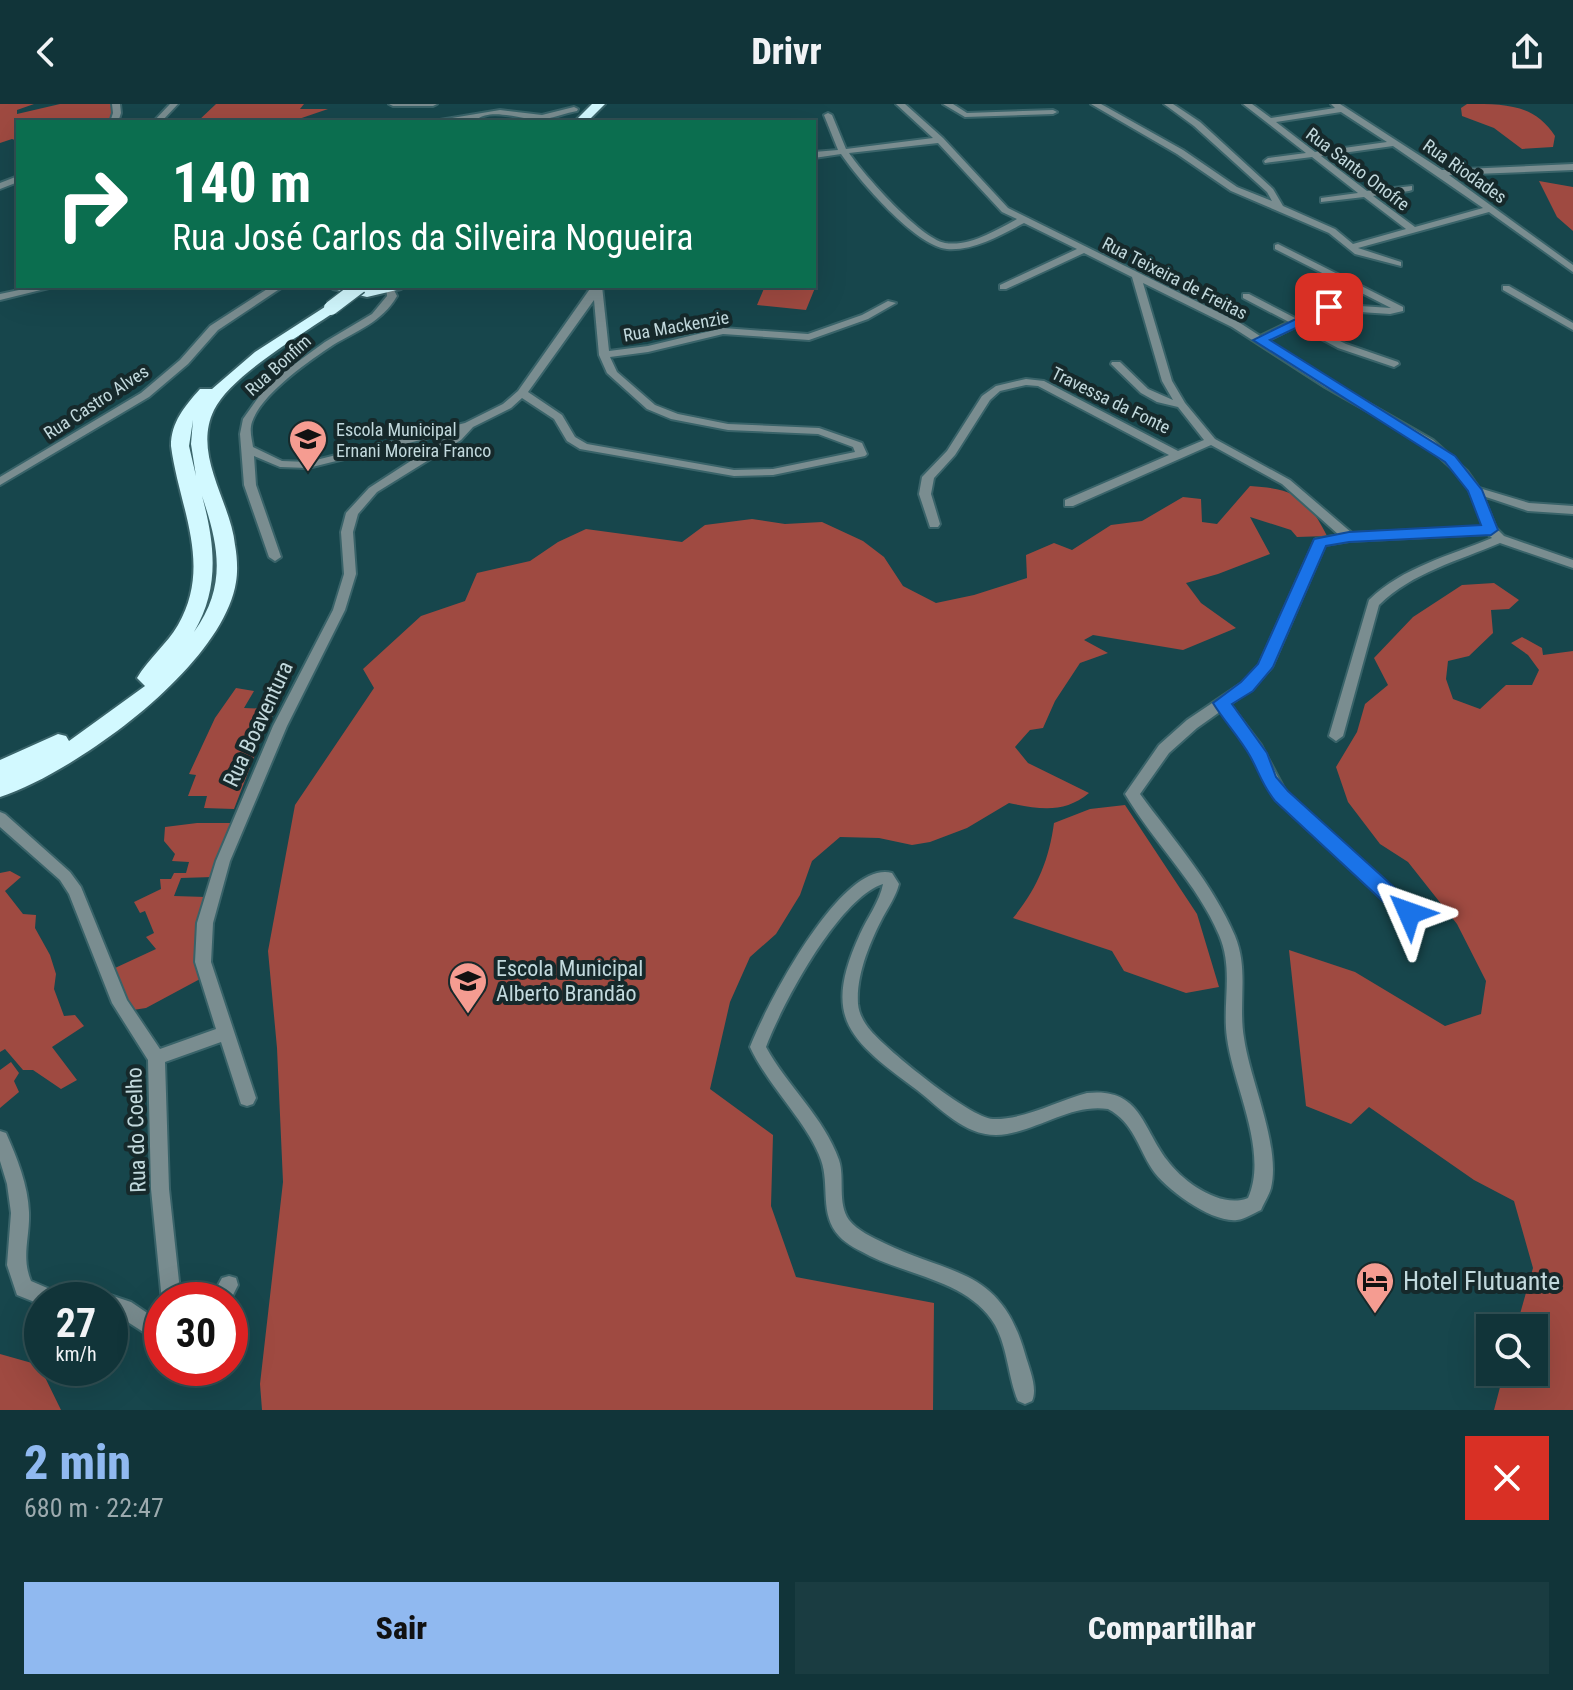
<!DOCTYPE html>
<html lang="pt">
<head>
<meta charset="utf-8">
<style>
  body { margin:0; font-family:"Roboto Condensed",sans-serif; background:#1a3c41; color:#f1f3f6; height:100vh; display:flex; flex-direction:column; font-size:30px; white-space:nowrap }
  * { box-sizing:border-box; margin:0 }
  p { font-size:26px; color:#9caaae }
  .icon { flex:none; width:44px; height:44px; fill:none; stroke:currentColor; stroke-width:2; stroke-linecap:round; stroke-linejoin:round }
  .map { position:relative; height:1306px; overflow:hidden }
  .panel { display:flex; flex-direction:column; background:#113439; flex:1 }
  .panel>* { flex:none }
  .guide { position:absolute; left:16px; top:16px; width:800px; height:168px; border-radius:0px; box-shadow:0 8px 32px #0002,0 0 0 2px #304f53; background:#0b6e4f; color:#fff; overflow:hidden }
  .fabs { position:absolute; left:1476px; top:1210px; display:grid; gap:16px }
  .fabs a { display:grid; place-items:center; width:72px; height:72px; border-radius:0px; background:#113439; box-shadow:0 8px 32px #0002,0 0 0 2px #304f53; font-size:40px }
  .speed { position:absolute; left:24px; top:1178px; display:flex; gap:16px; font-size:40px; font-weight:700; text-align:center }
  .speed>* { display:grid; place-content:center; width:104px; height:104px; border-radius:50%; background:#113439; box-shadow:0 8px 32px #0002,0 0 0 2px #304f53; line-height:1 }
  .speed small { font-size:20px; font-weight:400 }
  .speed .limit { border:12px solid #d22; background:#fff; color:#111 }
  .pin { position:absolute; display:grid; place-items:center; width:68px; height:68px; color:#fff; margin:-34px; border-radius:16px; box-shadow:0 4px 12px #0006 }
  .me { position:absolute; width:88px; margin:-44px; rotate:313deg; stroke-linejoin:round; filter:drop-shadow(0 0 6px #0008) }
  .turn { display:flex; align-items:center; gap:28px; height:168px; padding:0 24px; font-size:36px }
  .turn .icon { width:104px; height:104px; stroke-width:2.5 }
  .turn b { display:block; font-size:56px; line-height:68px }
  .round { display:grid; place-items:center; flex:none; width:84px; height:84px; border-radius:0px; background:#1a3c41 }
  .head { display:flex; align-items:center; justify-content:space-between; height:136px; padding:0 24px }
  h1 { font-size:48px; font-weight:800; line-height:60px; color:#90b9f0 }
  .cta { display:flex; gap:16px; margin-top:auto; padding:16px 24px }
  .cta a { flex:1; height:92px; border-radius:0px; background:#90b9f0; color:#111; font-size:32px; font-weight:800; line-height:92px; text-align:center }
  .cta a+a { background:#1a3c41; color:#f1f3f6 }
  header { display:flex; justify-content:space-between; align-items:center; height:104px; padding:0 24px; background:#113439; font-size:36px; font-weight:800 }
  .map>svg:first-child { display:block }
  .green { fill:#9f4a41 }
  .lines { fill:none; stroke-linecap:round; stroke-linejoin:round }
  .minor-casing { stroke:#396369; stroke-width:4 }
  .highway-casing { stroke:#396369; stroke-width:4 }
  .minor { fill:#7a8d90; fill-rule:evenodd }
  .highway { fill:#d2f9ff; fill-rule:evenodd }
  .highway-bridge-casing { stroke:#396369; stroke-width:17; stroke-linecap:butt }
  .highway-bridge { stroke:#d2f9ff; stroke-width:14 }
  .route { fill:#1a73e8; stroke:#114b97; stroke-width:2 }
  .labels { text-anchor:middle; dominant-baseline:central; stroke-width:8; stroke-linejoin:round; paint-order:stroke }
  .far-street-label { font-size:18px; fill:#c2d9dd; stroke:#16292b }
  .far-poi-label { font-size:18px; fill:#c2d9dd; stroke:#16292b; text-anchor:start }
  .street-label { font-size:22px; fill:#c2d9dd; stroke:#16292b }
  .poi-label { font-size:22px; fill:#c2d9dd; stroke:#16292b; text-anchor:start }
  .near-poi-label { font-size:26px; fill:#c2d9dd; stroke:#16292b; text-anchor:start }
</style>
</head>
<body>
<header><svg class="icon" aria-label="back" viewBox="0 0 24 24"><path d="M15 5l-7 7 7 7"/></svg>Drivr<svg class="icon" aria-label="share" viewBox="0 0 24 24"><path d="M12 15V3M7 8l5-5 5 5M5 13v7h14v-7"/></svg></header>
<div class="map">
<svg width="1573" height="1306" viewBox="0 0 1573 1306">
  <rect width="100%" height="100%" fill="#17464c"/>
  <path class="green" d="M0 0H34L17 6V10L60 0H114L116 8 111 18H18V37L12 35 0 39Z
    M216 0H304L300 5H328L290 18H197Z
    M1467 0C1506 0 1534 0 1555 32L1553 43 1522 45 1494 24 1462 12 1461 4Z
    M1539 77 1573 83V127L1557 113Z
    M814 178 817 179 806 206 757 201 765 182H814Z
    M1250 382C1294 385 1307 392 1327 432L1297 433 1291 426 1250 413 1270 450 1218 470 1186 479 1201 499 1236 524 1183 546 1093 531 1084 536 1108 549 1080 559 1055 597 1043 624 1030 626 1015 643 1028 659 1089 689C1064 710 1039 705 1009 699L967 724 930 738 912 741 879 734 840 733 812 757 800 791 776 830 750 853 730 898 710 985 773 1031 771 1102 796 1173 934 1199 933 1306H262L260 1280 283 1078 277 944 268 847 295 701 374 584 363 565 421 512 465 497 477 469 530 457 558 438 586 425 682 438 705 421 752 415 785 420 822 418 863 437 884 453 903 482 936 499 974 491 1027 474 1026 451 1054 439 1072 446 1111 421 1142 417 1183 393 1201 395 1202 418 1217 420Z
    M1494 479 1519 496 1509 505 1491 506 1493 529 1469 552 1448 557 1446 575 1453 595 1480 605 1506 581H1532L1539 566 1528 551 1511 539 1522 533 1542 544 1543 551 1573 547V1306H1494L1504 1268H1534V1224H1516L1533 1164 1514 1097 1474 1076 1369 1003 1351 1020 1306 1002 1289 846 1355 868 1445 922 1481 910 1486 877 1457 820 1408 758 1380 740 1348 698 1336 663 1357 628 1365 600 1388 581 1374 554 1413 513 1462 481Z
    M236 584 254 587 244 604 276 605 259 640 234 705 204 704 207 692H188L196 671 189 670 215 614Z
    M1125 701 1197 810 1219 883 1186 889 1124 867 1112 847 1013 814C1037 785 1049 756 1054 719L1090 705Z
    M197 719H233L213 773 181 774 174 792 206 793 197 850 200 875 146 904 133 906 124 898 115 864 156 845 146 833 154 829 145 807 140 809 134 798 161 785 160 775H171L174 769H186L189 758 172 757 175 750 164 737 165 723Z
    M10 767 21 773 5 787 23 810 36 811 35 824 50 851 56 870 54 885 64 912 75 911 84 922 52 943 77 976 61 985 33 966H23L5 945 0 948V769Z
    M11 958 19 969 14 977 19 988 0 1004V966Z
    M0 1250 39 1261 61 1306H0Z"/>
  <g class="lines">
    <g class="minor-casing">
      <path id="minor" d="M112 0H120L121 9 118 18H110L113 9Z
        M170 0H178L161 18H153Z
        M389 0H437L433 2H393Z
        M896 0H905L943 34 1008 104 1240 219 1260 232 1289 218 1243 194V190H1249L1297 215 1329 200 1391 204 1275 145V141L1278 140 1403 203V207L1390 210 1330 206 1304 219 1346 240 1398 258 1399 260 1394 263 1338 244 1297 222 1267 237 1333 279 1433 336 1467 367 1479 384 1529 399 1573 402V410L1528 407 1483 392 1496 424 1504 432 1573 456V464L1500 439C1458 457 1413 468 1379 501L1343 632 1336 637 1329 632 1369 496C1403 463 1449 452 1492 434L1488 430 1349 437 1325 441 1272 563 1252 585 1230 600 1261 641 1286 688 1414 805 1417 809 1414 813 1409 815 1404 813 1276 696 1251 649 1221 607 1197 624 1169 649 1140 690C1173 735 1213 780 1235 832 1249 866 1238 899 1244 934 1250 977 1281 1042 1271 1084 1269 1091 1264 1099 1261 1106 1254 1109 1245 1115 1237 1116 1212 1119 1165 1085 1152 1065 1138 1043 1133 1018 1108 1005 1069 999 1034 1030 996 1031 964 1031 940 1004 917 986 850 936 821 915 860 830 867 814 880 797 883 780 839 794 782 900 766 943 787 982 824 1013 839 1056 845 1074 837 1099 849 1116 858 1127 872 1133 884 1139 952 1172 1001 1164 1025 1250 1029 1264 1038 1284 1032 1297L1025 1300 1018 1297C1008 1273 1008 1245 995 1221 970 1178 911 1172 870 1152 859 1146 847 1141 839 1132 819 1110 830 1081 821 1056 808 1019 768 982 750 943 765 904 841 755 892 769L899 780C896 792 889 802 883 813 870 838 856 871 858 900 859 910 864 919 871 927 887 946 970 1014 993 1015 1024 1016 1057 997 1087 989 1140 983 1142 1023 1167 1056 1183 1078 1221 1105 1248 1094 1269 1048 1233 981 1227 934 1222 899 1234 866 1219 831 1197 779 1154 739 1125 690L1159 641 1187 616 1242 579 1259 561 1314 438 1316 435 1339 431 1282 380 1211 341 1073 402H1065V396L1169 351 1038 282 1026 281 1000 287 990 296 955 351 934 374 931 390 940 420 938 423H930L919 390 922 373 947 347 982 292 996 282 1026 275 1044 277 1178 347 1204 336 1178 303 1157 298 1141 289 1111 260 1112 258H1120L1148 285 1173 296 1162 277 1132 173 1084 149 1006 185H1000V181L1077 145 1024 119C1001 131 974 147 947 145 915 142 859 76 841 50L814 54V48L838 46 824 11 828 9 832 11 846 45 933 34ZM938 39 1002 108 1017 115C997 126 969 143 945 139 920 134 864 71 849 49ZM1143 179 1232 223 1325 283 1425 340 1459 371 1469 386 1484 423 1352 429 1290 376 1215 335 1185 299 1172 277Z
        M943 0H953L967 9 1053 6 1057 8 1053 10 965 13Z
        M1091 0H1101L1183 46 1237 83 1272 97 1267 88 1194 22 1164 0H1173L1200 18 1273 85 1283 102 1335 125 1353 140 1406 125 1364 93 1321 98V94L1358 89 1312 53 1265 59 1264 57 1268 54 1306 49 1243 0H1252L1271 14 1335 4 1331 0H1340L1442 66 1573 60V66L1449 71 1573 161V168L1489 108 1358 144 1401 158V162L1355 150 1329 129 1231 87 1177 50ZM1341 8 1387 38 1315 48 1276 18ZM1393 42 1483 104 1415 123 1373 92 1409 87 1412 86V82L1367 87 1321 52Z
        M574 3 578 5 577 7C566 9 556 13 545 15 524 18 493 2 476 16L467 14 428 18 500 6 542 11Z
        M18 72V78L0 85V79Z
        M38 182H57L0 196V190Z
        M272 182H284L218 226 188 260 149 293 0 381V373L141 289 180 256 210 222Z
        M386 182H392L397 192C382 218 358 226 333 241 309 257 261 290 252 318 249 327 252 335 253 343L282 357 308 358 465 319 503 300 518 287 592 182H602L609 247 648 242 723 224 808 230 862 211 888 197 896 199 868 215 809 236 723 230 648 248 610 253 617 268 655 301 678 310 728 320 819 324 862 339 867 350 865 352 773 371 734 372 580 345 567 337 554 315 522 294 511 304 473 323 461 336 377 388 358 410 353 428 356 470 345 506 287 622 230 757 213 819 211 858 256 994 253 1000 247 1002 241 1000 221 938 165 958 169 1085 181 1196 162 1197 151 1085 148 956 112 899 69 790 60 776 0 723V708L5 710 70 768 81 783 127 896 160 945 216 925 195 858 197 819 216 757 273 622 333 506 344 470 341 428 346 409 369 384 457 327 308 364 280 363 254 352 256 381 281 453 275 457 269 453 244 381 240 330 243 315 260 291 285 267 325 238 372 210 387 192ZM594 196 599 251 607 269 647 305 671 315 728 326 818 330 853 343 855 348 773 365 734 366 587 340 575 333 562 311 528 288Z
        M1503 182H1509L1573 219V226L1503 186Z
        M0 1027 6 1029C17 1054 28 1081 29 1108 30 1133 21 1153 31 1177L59 1189 62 1196H42V1201L17 1191 7 1161 11 1109 7 1080 0 1057Z
        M229 1172 236 1174 238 1181 230 1197 210 1196 222 1174Z
        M110 1191 131 1198 162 1219V1240L120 1213 110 1211V1196H103Z"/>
    </g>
    <g class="highway-casing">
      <path id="highway" d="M592 0H605L587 18H574Z
        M330 182H404L401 185 367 193 333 185Z
        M331 199 336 201V207C303 230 231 271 214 306 192 351 231 398 235 441 237 452 238 467 236 478 223 562 76 668 0 693V656L58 630 66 632 69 637 145 582 137 574C148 555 167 540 178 521 213 460 179 404 171 342 171 318 185 302 200 285H212L255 248ZM193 316 191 340 196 372 189 342ZM202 392C219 442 227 482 194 528 220 484 215 440 202 392Z"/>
    </g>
    <use href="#minor" class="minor"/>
    <use href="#highway" class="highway"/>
    <g class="highway-bridge-casing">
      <path id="highway-bridge" d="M331 204 360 182"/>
    </g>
    <use href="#highway-bridge" class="highway-bridge"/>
  </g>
  <path class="route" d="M1329 199 1336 203 1334 206 1270 236 1455 352 1482 386 1498 426 1491 431 1349 438 1326 442 1273 563 1253 587 1232 600 1267 649 1276 673 1288 687 1416 803 1419 809 1416 815 1409 817 1402 815 1275 697C1262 681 1259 668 1250 652 1239 633 1224 617 1213 599L1241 578 1258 560 1314 435 1349 428 1481 421 1468 387 1445 358 1253 236Z"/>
  <defs>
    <g id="school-pin" transform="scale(2)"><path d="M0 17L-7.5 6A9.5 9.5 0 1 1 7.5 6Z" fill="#f59c91" stroke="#16292b"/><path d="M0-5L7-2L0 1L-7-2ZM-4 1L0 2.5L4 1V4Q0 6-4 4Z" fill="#111"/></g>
    <g id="hotel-pin" transform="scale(2)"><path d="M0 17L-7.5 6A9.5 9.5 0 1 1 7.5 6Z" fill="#f59c91" stroke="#16292b"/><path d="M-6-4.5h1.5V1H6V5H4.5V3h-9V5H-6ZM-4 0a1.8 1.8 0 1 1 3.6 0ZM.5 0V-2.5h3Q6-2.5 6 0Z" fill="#111"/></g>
  </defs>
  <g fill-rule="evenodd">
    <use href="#school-pin" x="308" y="335"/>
    <use href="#school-pin" x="468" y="877"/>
    <use href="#hotel-pin" x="1375" y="1177"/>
  </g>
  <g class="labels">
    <g class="far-street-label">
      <text transform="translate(1358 65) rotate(37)">Rua Santo Onofre</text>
      <text transform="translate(1465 67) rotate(35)">Rua Riodades</text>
      <text transform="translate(1175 174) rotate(27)">Rua Teixeira de Freitas</text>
      <text transform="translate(676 222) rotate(-10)">Rua Mackenzie</text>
      <text transform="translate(278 261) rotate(-42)">Rua Bonfim</text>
      <text transform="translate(1111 296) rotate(26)">Travessa da Fonte</text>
      <text transform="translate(96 298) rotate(-33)">Rua Castro Alves</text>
    </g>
    <g class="far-poi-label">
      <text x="336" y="325">Escola Municipal<tspan x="336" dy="21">Ernani Moreira Franco</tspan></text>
    </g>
    <g class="street-label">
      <text transform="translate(258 620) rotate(-65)">Rua Boaventura</text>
      <text transform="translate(136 1026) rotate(-92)">Rua do Coelho</text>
    </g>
    <g class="poi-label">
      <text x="496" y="864">Escola Municipal<tspan x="496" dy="25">Alberto Brandão</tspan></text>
    </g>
    <g class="near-poi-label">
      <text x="1403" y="1177">Hotel Flutuante</text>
    </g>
  </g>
</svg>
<div class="fabs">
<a><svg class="icon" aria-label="search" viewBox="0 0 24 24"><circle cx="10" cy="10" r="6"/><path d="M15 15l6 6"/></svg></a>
</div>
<div class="speed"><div>27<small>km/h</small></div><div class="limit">30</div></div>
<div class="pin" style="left:1329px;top:203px;background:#d93025"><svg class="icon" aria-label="arrive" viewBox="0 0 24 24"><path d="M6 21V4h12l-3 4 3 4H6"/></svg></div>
<svg class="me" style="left:1409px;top:809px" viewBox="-20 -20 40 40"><path d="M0-17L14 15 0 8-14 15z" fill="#1a73e8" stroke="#fff" stroke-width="4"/></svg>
<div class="guide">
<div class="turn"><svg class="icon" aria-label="right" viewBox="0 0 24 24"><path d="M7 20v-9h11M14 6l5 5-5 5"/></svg><div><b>140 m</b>Rua José Carlos da Silveira Nogueira</div></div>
</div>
</div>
<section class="panel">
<div class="head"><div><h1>2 min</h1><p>680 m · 22:47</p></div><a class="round" style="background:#d93025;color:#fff"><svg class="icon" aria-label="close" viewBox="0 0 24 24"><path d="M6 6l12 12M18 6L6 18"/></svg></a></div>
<div class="cta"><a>Sair</a><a>Compartilhar</a></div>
</section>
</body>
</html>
